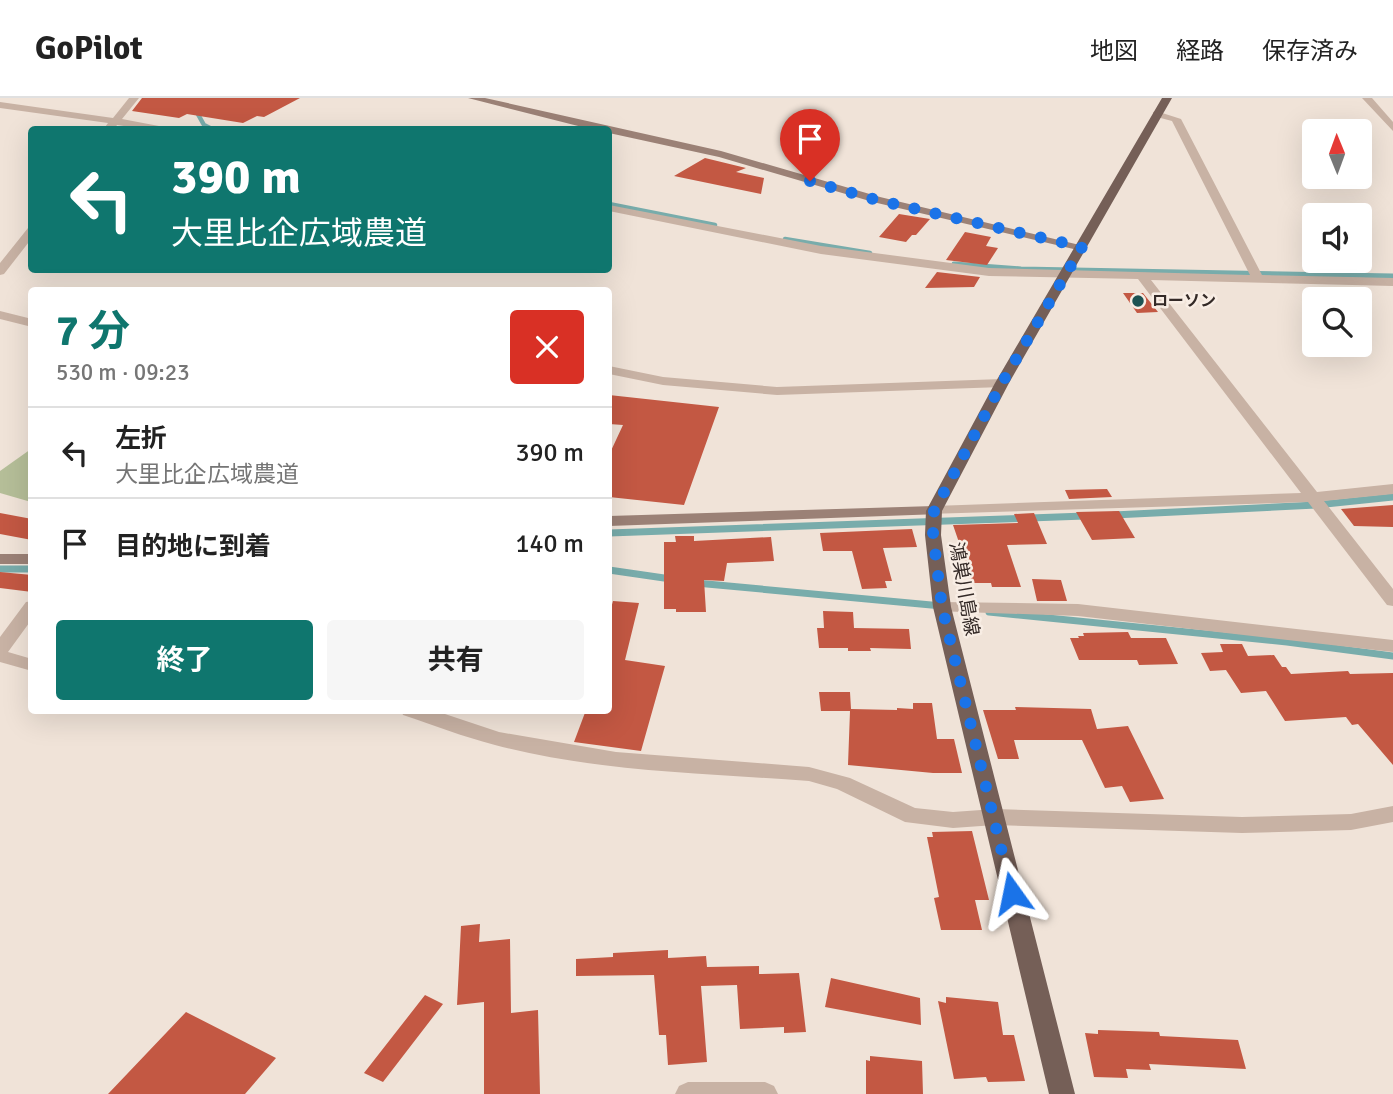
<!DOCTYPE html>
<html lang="ja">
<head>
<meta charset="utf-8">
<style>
  body { margin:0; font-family:Signika,"Noto Sans JP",sans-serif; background:#f6f6f6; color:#222; height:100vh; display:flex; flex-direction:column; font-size:26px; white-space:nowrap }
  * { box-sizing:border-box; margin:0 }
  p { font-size:23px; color:#767676 }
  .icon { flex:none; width:38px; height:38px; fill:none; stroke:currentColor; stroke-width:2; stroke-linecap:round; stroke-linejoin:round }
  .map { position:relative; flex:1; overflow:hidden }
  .side { position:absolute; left:28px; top:189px; width:584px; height:427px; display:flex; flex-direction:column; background:#fff; border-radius:7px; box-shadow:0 7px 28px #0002 }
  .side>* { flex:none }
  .banner { position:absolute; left:28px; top:28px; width:584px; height:147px; border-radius:7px; box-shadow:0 7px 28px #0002; background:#0f766e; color:#fff; overflow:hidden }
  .needle { width:46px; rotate:359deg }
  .fabs { position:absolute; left:1302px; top:21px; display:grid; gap:14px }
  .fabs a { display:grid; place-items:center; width:70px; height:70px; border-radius:7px; background:#fff; box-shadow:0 7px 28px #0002; font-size:35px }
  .pin { position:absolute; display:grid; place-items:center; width:60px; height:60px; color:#fff; margin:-72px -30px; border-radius:50% 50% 50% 0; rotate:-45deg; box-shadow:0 0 7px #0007 }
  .pin .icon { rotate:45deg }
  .me { position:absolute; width:77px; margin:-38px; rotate:348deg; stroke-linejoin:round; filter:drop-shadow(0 0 5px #0008) }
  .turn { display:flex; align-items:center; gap:24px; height:147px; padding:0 28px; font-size:32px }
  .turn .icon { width:91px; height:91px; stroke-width:2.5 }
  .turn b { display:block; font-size:49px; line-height:60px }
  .round { display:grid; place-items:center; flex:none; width:74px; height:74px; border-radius:7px; background:#f6f6f6 }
  .headline { display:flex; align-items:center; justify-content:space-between; height:119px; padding:0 28px }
  h1 { font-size:42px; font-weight:700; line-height:52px; color:#0f766e }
  .primary-button { display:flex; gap:14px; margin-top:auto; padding:14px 28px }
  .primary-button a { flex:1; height:80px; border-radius:7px; background:#0f766e; color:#fff; font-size:28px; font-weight:700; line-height:80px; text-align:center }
  .primary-button a+a { background:#f6f6f6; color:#222 }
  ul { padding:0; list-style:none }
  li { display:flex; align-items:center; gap:21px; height:91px; padding:0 28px; border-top:2px solid #e0e0e0 }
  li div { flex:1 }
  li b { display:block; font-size:26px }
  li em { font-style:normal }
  header { display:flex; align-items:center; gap:42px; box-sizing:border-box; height:98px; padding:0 35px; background:#fff; border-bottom:2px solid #e0e0e0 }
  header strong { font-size:33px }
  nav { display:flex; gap:38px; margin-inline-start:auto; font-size:24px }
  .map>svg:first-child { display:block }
  .green { fill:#b5be98 }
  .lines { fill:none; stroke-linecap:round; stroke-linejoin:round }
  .stream-far2 { stroke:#78acab; stroke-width:4.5 }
  .stream-far1 { stroke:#78acab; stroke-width:5 }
  .stream { stroke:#78acab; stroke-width:7 }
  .building { fill:#c35843 }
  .street { fill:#c8b2a4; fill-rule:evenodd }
  .secondary { fill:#9b8176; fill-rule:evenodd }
  .primary { fill:#755f57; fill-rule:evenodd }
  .route { stroke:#1a73e8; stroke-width:12; stroke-dasharray:0 21.6 }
  .poi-dot { fill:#1d5353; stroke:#f8ede4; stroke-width:2.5 }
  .labels { text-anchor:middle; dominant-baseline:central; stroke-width:5; stroke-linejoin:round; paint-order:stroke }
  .far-poi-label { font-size:16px; font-weight:bold; fill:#332926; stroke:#f8ede4; text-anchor:start }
  .street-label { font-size:19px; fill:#332926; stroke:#f8ede4 }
</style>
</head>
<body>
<header>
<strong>GoPilot</strong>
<nav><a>地図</a><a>経路</a><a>保存済み</a></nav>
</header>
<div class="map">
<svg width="1393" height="996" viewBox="0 0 1393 996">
  <rect width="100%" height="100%" fill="#f0e3d8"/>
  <path class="green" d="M31 351V404L0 395V373Z"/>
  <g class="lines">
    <path class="stream-far2" d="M195 11 204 27 214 32
      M609 106 715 127
      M785 141 870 155"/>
    <path class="stream-far1" d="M954 166 1021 171 1393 178"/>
    <path class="stream" d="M1114 417 1316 407 1393 399
      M609 435 1085 418
      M0 471H32
      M609 472 671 481
      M696 485 942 508
      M989 514 1287 544 1393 558"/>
  </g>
  <path class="building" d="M142 0H300L264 19 257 18 243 25 187 16 179 20 132 13Z
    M705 60 746 70 736 74 764 80 761 96 674 78Z
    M899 116 930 121 916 137H912L906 144 879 139Z
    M965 134 991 139 986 148 998 150 987 167 946 162Z
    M937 174 980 179 974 189 925 190Z
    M1123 195H1143L1158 214 1137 215Z
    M609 297 719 309 684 407 609 399V357L623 327 609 326Z
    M1107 391 1112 399 1069 401 1065 392Z
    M1393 407V429L1354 428 1341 411Z
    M1119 413 1135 440 1092 442 1076 414Z
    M0 415 32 421V442L0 436Z
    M1034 415 1047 446 1007 447 1021 489H992L991 485H973L953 427 1018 425 1014 416Z
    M912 431 917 449 883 450 892 483H885L887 490 862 491 852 453H823L820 435Z
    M675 438H694V443L771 439 774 463 727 465 724 483 704 482 706 514H676V511H664V444H676Z
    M0 474 32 477V494L0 490Z
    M1032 481 1061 482 1067 503H1037Z
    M613 503 639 505 625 562 665 568 641 653 574 644 586 612H609V517Z
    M823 513 853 514 854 530 909 531 911 551 870 550 871 553H848V550H819L817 530H824Z
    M1128 534 1131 540H1166L1178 566 1139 567 1137 562H1079L1070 540H1079L1078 538H1084L1083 535Z
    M1220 546H1242L1248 558 1274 557 1282 569H1286L1291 576 1348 573 1350 576 1393 575V667L1358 626 1352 627 1346 619 1285 623 1266 593 1241 595 1226 572 1210 573 1201 555 1223 554Z
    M819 594H850L851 611 897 612V610L913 611V605H932L937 641H954L962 675H933L848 667 850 613H821Z
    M1015 609 1091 611 1097 631 1128 628 1164 701 1130 704 1122 688 1105 690 1082 642H1014L1019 661H998L983 612H1016Z
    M972 733 989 802H975L982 832H941L934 800 939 799 927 739H933L932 734Z
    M480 826 479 844 510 841 511 915 538 912 540 996H484V904L457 907 461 828Z
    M668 852V860L706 858 707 869 759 868V876L799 875 806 934 784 935V929L740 931 737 887 701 888 707 964 668 967 666 937H659L654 877 576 878V861L613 859V855Z
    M831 880 920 900 921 927 825 909Z
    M425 897 443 906 383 984 364 975Z
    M946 899 998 904 1003 937H1014L1025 983 988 984 986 979 954 981 938 903 946 905Z
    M186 914 276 960 245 996H108Z
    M1098 932 1159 934 1160 938 1238 942 1246 971 1149 966 1151 972 1126 971 1128 980 1094 979 1085 935 1098 936Z
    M870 958 922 963 923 996H866V962L870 963Z"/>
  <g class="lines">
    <path class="street" d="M129 0H139L122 21 180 32H151L117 27 114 32H103L108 25 0 10V4L113 20Z
      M1362 0H1372L1393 24V33Z
      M1156 13 1181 21 1262 177 1393 180V188L1151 182 1317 394 1393 386V396L1324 403 1393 491V508L1387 507 1308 404 928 416 926 413 928 410 934 408 1301 395 1138 181 989 178 821 156 609 113V107L821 148 989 170 1250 177 1172 23 1153 18V14Z
      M32 129V140L4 176 0 177V165L28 130Z
      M0 213 32 221V229L0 221Z
      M609 268 663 279 777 289 1002 281 1009 285 1002 289 777 297 663 287 609 276Z
      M32 503V521L8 554 32 561V573L0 564V539L26 504Z
      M942 504 1078 506 1393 542V554L1078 518 936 513 933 509Z
      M401 612H433L499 634 616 654 809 669 850 680 915 710 953 714 995 711 1242 719 1351 716 1393 708V724L1351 732 1242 735 995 727 953 730 905 724 837 691 809 683C705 675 596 674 495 647 464 639 433 627 403 617Z
      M688 984H765L774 988 778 996H675L679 988Z"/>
    <path class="secondary" d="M468 0H485L721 53 880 99 1088 149 1082 153 873 104 719 59 609 35V32H594Z
      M934 408 940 410 942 413 940 416 609 428V418Z
      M0 456H32V466H0Z"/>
    <path class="primary" d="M1162 0H1172L1009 285 942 413 941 437 951 509 1075 996H1049L933 509 925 437 926 413 995 285Z"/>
  </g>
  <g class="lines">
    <path class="route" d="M810 83 877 102 1082 149 1002 285 934 413 933 437 942 509 1012 795"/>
  </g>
  <circle class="poi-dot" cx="1138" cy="203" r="7"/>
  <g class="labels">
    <g class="far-poi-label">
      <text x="1152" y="203">ローソン</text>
    </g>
    <g class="street-label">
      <text transform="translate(964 491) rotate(80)">鴻巣川島線</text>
    </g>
  </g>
</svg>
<div class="fabs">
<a><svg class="needle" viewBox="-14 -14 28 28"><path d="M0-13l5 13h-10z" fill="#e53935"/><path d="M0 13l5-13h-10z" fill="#767676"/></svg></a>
<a><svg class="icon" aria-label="sound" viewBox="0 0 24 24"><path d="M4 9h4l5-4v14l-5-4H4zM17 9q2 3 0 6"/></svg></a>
<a><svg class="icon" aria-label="search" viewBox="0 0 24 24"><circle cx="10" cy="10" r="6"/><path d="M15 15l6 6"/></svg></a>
</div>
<div class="pin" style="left:810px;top:83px;background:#d93025"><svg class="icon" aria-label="arrive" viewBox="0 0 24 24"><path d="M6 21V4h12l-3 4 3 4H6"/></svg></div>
<svg class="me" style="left:1012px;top:795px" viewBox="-20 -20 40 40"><path d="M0-17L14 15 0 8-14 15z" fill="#1a73e8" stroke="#fff" stroke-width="4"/></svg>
<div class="banner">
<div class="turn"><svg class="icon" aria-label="left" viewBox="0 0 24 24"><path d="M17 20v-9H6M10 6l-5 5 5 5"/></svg><div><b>390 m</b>大里比企広域農道</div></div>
</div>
<section class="side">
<div class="headline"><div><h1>7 分</h1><p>530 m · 09:23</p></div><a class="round" style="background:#d93025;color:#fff"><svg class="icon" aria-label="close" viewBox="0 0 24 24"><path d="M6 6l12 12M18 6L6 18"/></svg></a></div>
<ul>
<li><svg class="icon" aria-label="left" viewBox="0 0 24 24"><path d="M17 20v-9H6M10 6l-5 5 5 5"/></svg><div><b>左折</b><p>大里比企広域農道</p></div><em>390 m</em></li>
<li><svg class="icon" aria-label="arrive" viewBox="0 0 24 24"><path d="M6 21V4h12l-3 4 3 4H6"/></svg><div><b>目的地に到着</b></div><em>140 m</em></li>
</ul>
<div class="primary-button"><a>終了</a><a>共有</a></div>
</section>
</div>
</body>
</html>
